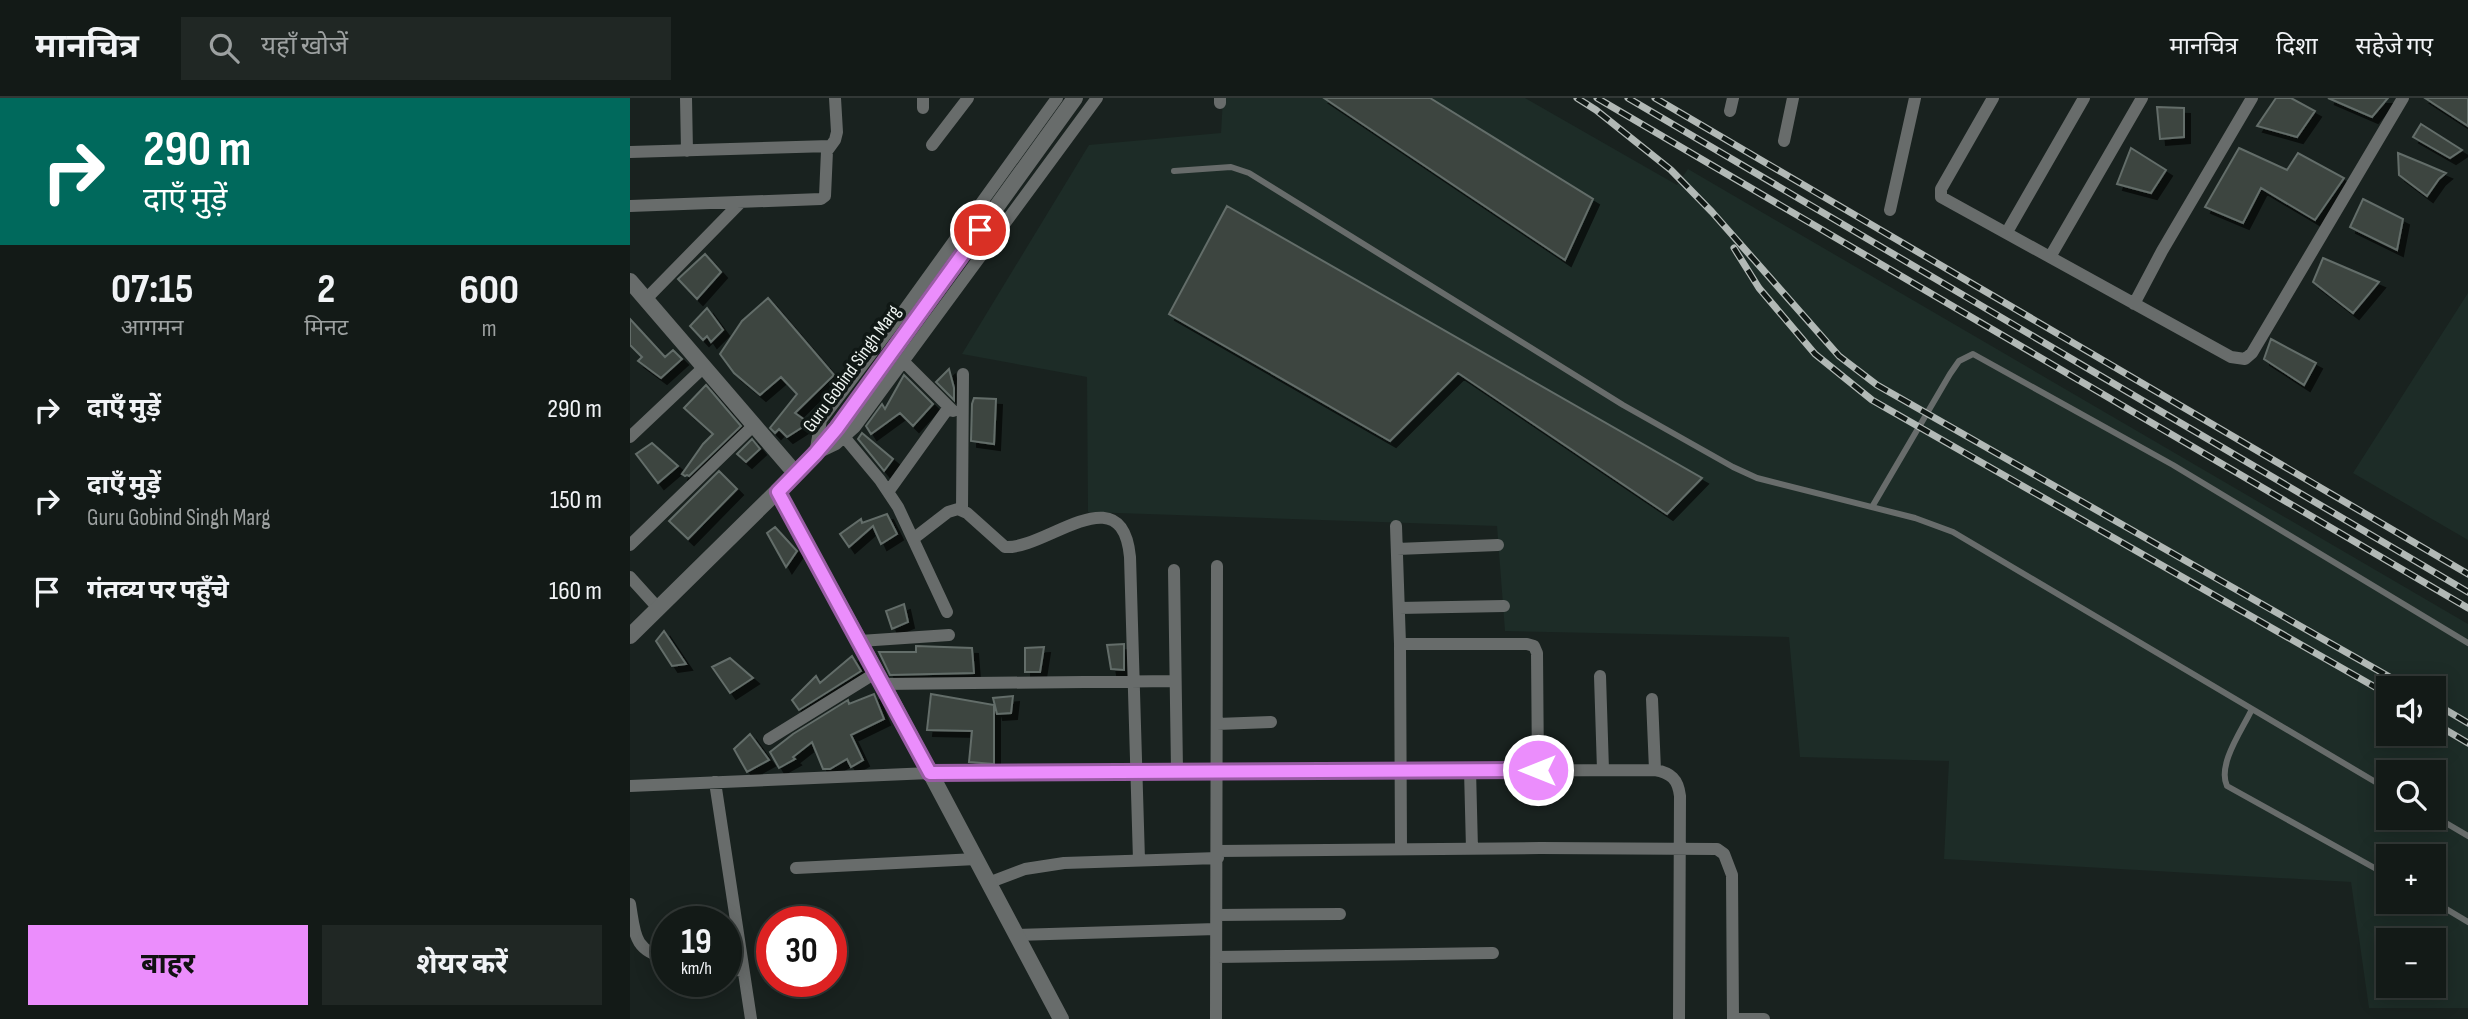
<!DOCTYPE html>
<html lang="hi">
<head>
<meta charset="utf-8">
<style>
  body { margin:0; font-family:"Sofia Sans Condensed","Noto Sans Devanagari",sans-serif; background:#202724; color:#f1f3f6; height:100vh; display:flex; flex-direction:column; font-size:26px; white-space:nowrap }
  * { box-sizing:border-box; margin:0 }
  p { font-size:23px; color:#9da1a1 }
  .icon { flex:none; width:38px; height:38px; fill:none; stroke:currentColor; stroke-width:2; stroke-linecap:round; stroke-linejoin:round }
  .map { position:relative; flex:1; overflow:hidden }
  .sheet { display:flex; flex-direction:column; background:#131a17; width:630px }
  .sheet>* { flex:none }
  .top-card { background:#00695c; color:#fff; overflow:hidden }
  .controls { position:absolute; left:1746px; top:578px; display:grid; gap:14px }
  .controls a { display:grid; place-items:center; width:70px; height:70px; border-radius:0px; background:#131a17; box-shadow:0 4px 18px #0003,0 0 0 2px #323836; font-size:35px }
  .speed { position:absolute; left:21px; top:808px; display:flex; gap:14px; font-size:35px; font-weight:700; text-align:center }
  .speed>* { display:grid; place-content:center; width:91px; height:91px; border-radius:50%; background:#131a17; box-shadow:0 4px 18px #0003,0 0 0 2px #323836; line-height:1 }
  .speed small { font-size:18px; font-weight:400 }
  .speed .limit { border:10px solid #d22; background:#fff; color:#111 }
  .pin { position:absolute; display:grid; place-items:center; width:60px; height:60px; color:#fff; margin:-30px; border:4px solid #fff; border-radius:50%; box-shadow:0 2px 7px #0007 }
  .me { position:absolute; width:77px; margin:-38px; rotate:270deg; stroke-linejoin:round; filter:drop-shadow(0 0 5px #0008) }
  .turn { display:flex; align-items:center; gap:24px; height:147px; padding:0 28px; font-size:32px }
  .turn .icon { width:91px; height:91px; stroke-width:2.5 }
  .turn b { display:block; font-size:49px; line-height:60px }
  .eta { display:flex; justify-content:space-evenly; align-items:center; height:119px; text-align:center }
  .eta b { font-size:42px; font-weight:700; line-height:49px }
  .action { display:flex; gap:14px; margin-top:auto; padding:14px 28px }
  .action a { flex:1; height:80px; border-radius:0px; background:#eb8dfc; color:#111; font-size:28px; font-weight:700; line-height:80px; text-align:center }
  .action a+a { background:#202724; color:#f1f3f6 }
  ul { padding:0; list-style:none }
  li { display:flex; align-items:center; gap:21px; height:91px; padding:0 28px }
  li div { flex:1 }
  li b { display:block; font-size:26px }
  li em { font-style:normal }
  header { display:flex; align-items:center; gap:42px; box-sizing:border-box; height:98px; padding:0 35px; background:#131a17; border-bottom:2px solid #323836 }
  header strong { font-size:33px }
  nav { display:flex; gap:38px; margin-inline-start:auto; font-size:24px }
  .search { width:490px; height:63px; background:#202724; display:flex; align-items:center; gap:18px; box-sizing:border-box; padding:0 24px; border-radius:0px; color:#9da1a1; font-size:26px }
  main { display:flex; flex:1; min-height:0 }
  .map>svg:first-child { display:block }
  .built { fill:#1d2c27; fill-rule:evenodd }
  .building { fill:#3c4541; stroke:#636d69; stroke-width:2; filter:url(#shadow) }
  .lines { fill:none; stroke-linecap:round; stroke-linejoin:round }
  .service { stroke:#686c6b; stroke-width:6 }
  .minor { stroke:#686c6b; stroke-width:12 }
  .tertiary { stroke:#686c6b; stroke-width:16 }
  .rail-casing { stroke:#b2b9b6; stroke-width:7 }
  .rail { stroke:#101815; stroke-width:4.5; stroke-dasharray:13; stroke-linecap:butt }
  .route-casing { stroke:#995ca4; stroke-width:18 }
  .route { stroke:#eb8dfc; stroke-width:12 }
  .labels { text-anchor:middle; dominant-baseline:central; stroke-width:7; stroke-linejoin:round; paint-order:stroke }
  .street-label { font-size:19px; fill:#eff5f2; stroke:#101815 }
</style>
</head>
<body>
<header>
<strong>मानचित्र</strong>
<div class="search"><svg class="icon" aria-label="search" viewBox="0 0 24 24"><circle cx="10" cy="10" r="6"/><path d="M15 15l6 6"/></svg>यहाँ खोजें</div>
<nav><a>मानचित्र</a><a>दिशा</a><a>सहेजे गए</a></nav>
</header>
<main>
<section class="sheet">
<div class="top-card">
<div class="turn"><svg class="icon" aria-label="right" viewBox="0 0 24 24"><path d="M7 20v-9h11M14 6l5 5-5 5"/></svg><div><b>290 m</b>दाएँ मुड़ें</div></div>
</div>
<div class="eta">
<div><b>07:15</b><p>आगमन</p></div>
<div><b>2</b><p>मिनट</p></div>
<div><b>600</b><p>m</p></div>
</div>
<ul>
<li><svg class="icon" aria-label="right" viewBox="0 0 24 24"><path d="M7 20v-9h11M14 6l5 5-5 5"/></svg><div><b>दाएँ मुड़ें</b></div><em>290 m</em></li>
<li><svg class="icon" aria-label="right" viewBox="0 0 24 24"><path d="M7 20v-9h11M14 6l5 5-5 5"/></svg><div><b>दाएँ मुड़ें</b><p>Guru Gobind Singh Marg</p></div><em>150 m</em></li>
<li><svg class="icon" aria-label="arrive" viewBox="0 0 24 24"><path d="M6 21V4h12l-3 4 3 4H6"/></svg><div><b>गंतव्य पर पहुँचे</b></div><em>160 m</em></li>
</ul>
<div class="action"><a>बाहर</a><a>शेयर करें</a></div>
</section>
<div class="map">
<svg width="1838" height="921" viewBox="0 0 1838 921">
  <defs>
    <filter id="shadow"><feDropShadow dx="6" dy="6" stdDeviation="0" flood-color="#0009"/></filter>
  </defs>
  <rect width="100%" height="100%" fill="#19221f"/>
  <path class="built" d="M593 0H895L1047 87 1058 71 1838 526V910H1739L1721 784 1314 761 1319 663 1170 659 1159 539 875 533 867 428 458 414 457 279 332 256 459 47 591 35ZM1759 590H1804V635H1759ZM1759 674H1804V719H1759ZM1759 758H1804V803H1759ZM1759 842H1804V887H1759Z
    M1838 195V442L1723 375Z"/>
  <path class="building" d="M694 0H800L963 101 935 162Z
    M1646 0H1661L1685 13 1667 39 1627 28Z
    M1698 0H1758L1742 19Z
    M1795 0H1838V28Z
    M1527 9 1554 10V39L1530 41Z
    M1791 26 1832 52 1820 60 1783 39Z
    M1501 50 1536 72 1521 95 1487 86Z
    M1609 50 1657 72 1668 55 1714 80 1685 122 1631 90 1613 125 1575 109Z
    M1768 55 1797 67 1816 75 1809 81 1797 98 1769 77Z
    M1733 101 1773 121 1767 152 1720 129Z
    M597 108 1072 380 1037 416 828 275 760 343 539 216Z
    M75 156 91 174 67 201 48 181Z
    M1693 160 1749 184 1723 215 1683 184Z
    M138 200 204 277 165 315 179 325 157 339 149 331 145 335 140 330 167 296 151 279 130 297 104 275 90 256 112 223Z
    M77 210 93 232 81 244 77 238 73 242 60 228Z
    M0 221 35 259 43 252 52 261 31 280 8 263 12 259 0 247Z
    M1641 241 1686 265 1674 287 1634 261Z
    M319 271 324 290V302L306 284Z
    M274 277 303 306 283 328 270 315 241 336 236 328 252 306 255 311Z
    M76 287 111 328 59 378 57 377 55 378 52 376 73 346 83 336 54 310Z
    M344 300 366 301 364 346 341 343 342 306Z
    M232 335 263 361 254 373 228 341Z
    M122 341 130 351 116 364 107 356Z
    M22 345 48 368 28 385 6 356Z
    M89 373 107 391 58 441 39 423Z
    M257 416 267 436 251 446 243 428 219 449 210 436 231 421 232 425Z
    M145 429 167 453 156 469 137 435Z
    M274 506 278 524 262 531 256 513Z
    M34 533 56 566 42 568 26 543Z
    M494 546V572L481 571 477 547Z
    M286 548 342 550 344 575 260 577 249 554H286Z
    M414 549 410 574H395V550Z
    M222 558 231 573 169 612 162 602 186 578 190 585Z
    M100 560 123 580 100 595 82 569Z
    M244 596 254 621 221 637 233 662 221 669 217 661 200 671H193L182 644 163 659 165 661 149 670 140 654 163 636 218 602 219 606Z
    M301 596 364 607V666L339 664 342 633 297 632Z
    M383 598 381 615 367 616 363 600Z
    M120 636 139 662 117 674 104 651Z"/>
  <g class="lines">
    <path class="service" d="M544 73 601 69 619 75 993 307 1103 369 1127 380 1285 420 1323 434 1759 692
      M1242 409 1320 276 1329 263 1343 256 1543 367 1838 545
      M1621 613C1612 632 1587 667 1597 688L1759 778
      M1804 718 1838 738
      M1803 803 1838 824"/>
    <path class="minor" d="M56 0 57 53
      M427 0 272 215 191 322 185 356 206 346 225 329 467 0
      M1363 0 1311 91V99L1601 259 1615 261 1622 255 1773 0
      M590 5V0
      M293 10V0
      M1100 13 1103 0
      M1154 43 1163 0
      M302 47 338 0
      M0 54 200 48
      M0 108 191 101 195 98 197 53 205 42 207 34 205 0
      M1260 112 1285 0
      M1377 134 1454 0
      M1420 159 1512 0
      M16 201 111 104
      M1504 206 1532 153 1622 0
      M274 264 323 313
      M0 339 74 269
      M215 340 250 382 268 409 317 514
      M258 394 319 309
      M332 412 333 276
      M766 428 770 546 771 751
      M283 441 318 414 328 411 337 415 375 449C416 452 492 375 500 459L509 762
      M0 447 124 327
      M767 451 868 447
      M544 472 547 672
      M0 479 28 510
      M769 510 874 508
      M230 543 319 537
      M770 546H897L904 548 907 555 908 672
      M970 578 973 672
      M253 586 545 583
      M1022 601 1025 672
      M587 626 641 624
      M139 641 247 574
      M840 672 842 751
      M85 684 121 921
      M0 688 300 675 1025 672C1041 675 1048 681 1050 698L1049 921
      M588 753 910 750 1087 751 1094 756 1102 777 1103 921
      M166 770 346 761
      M358 785 395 771 434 765 588 760
      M0 806C5 835 3 853 37 860
      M587 817 710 816
      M386 837 586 831
      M586 859 863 855
      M96 870 113 873
      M586 921 587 468
      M1107 921H1134"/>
    <path class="tertiary" d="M0 183 166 376
      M148 394 253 586 431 921
      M0 538 185 356 207 330 445 0"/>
    <g class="rail-casing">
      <path id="rail" d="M947 0 966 12 1041 72 1082 114 1209 258 1247 287 1779 590
        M967 0 1838 510
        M998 0 1838 494
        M1025 0 1838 476
        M1104 150 1129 190 1185 256 1242 302 1759 597
        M1804 605 1838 625
        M1804 625 1838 645"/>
    </g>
    <use href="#rail" class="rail"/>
  </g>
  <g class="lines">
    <g class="route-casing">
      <path id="route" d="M350 132 207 330 185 356 148 394 300 675 908 672"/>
    </g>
    <use href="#route" class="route"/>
  </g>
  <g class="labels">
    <g class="street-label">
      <text transform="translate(222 271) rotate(-54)">Guru Gobind Singh Marg</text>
    </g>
  </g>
</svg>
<div class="controls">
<a><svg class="icon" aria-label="sound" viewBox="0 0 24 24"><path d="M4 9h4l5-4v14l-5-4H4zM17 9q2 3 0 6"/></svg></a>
<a><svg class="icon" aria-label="search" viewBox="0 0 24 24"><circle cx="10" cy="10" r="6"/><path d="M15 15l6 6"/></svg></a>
<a>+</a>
<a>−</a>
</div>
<div class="speed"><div>19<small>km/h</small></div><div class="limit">30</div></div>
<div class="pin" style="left:350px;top:132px;background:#d93025"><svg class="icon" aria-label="arrive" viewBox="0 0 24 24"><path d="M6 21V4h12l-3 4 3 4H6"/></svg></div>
<svg class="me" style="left:908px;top:672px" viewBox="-20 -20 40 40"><circle r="17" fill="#eb8dfc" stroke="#fff" stroke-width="3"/><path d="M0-11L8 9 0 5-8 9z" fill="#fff"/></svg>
</div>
</main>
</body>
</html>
